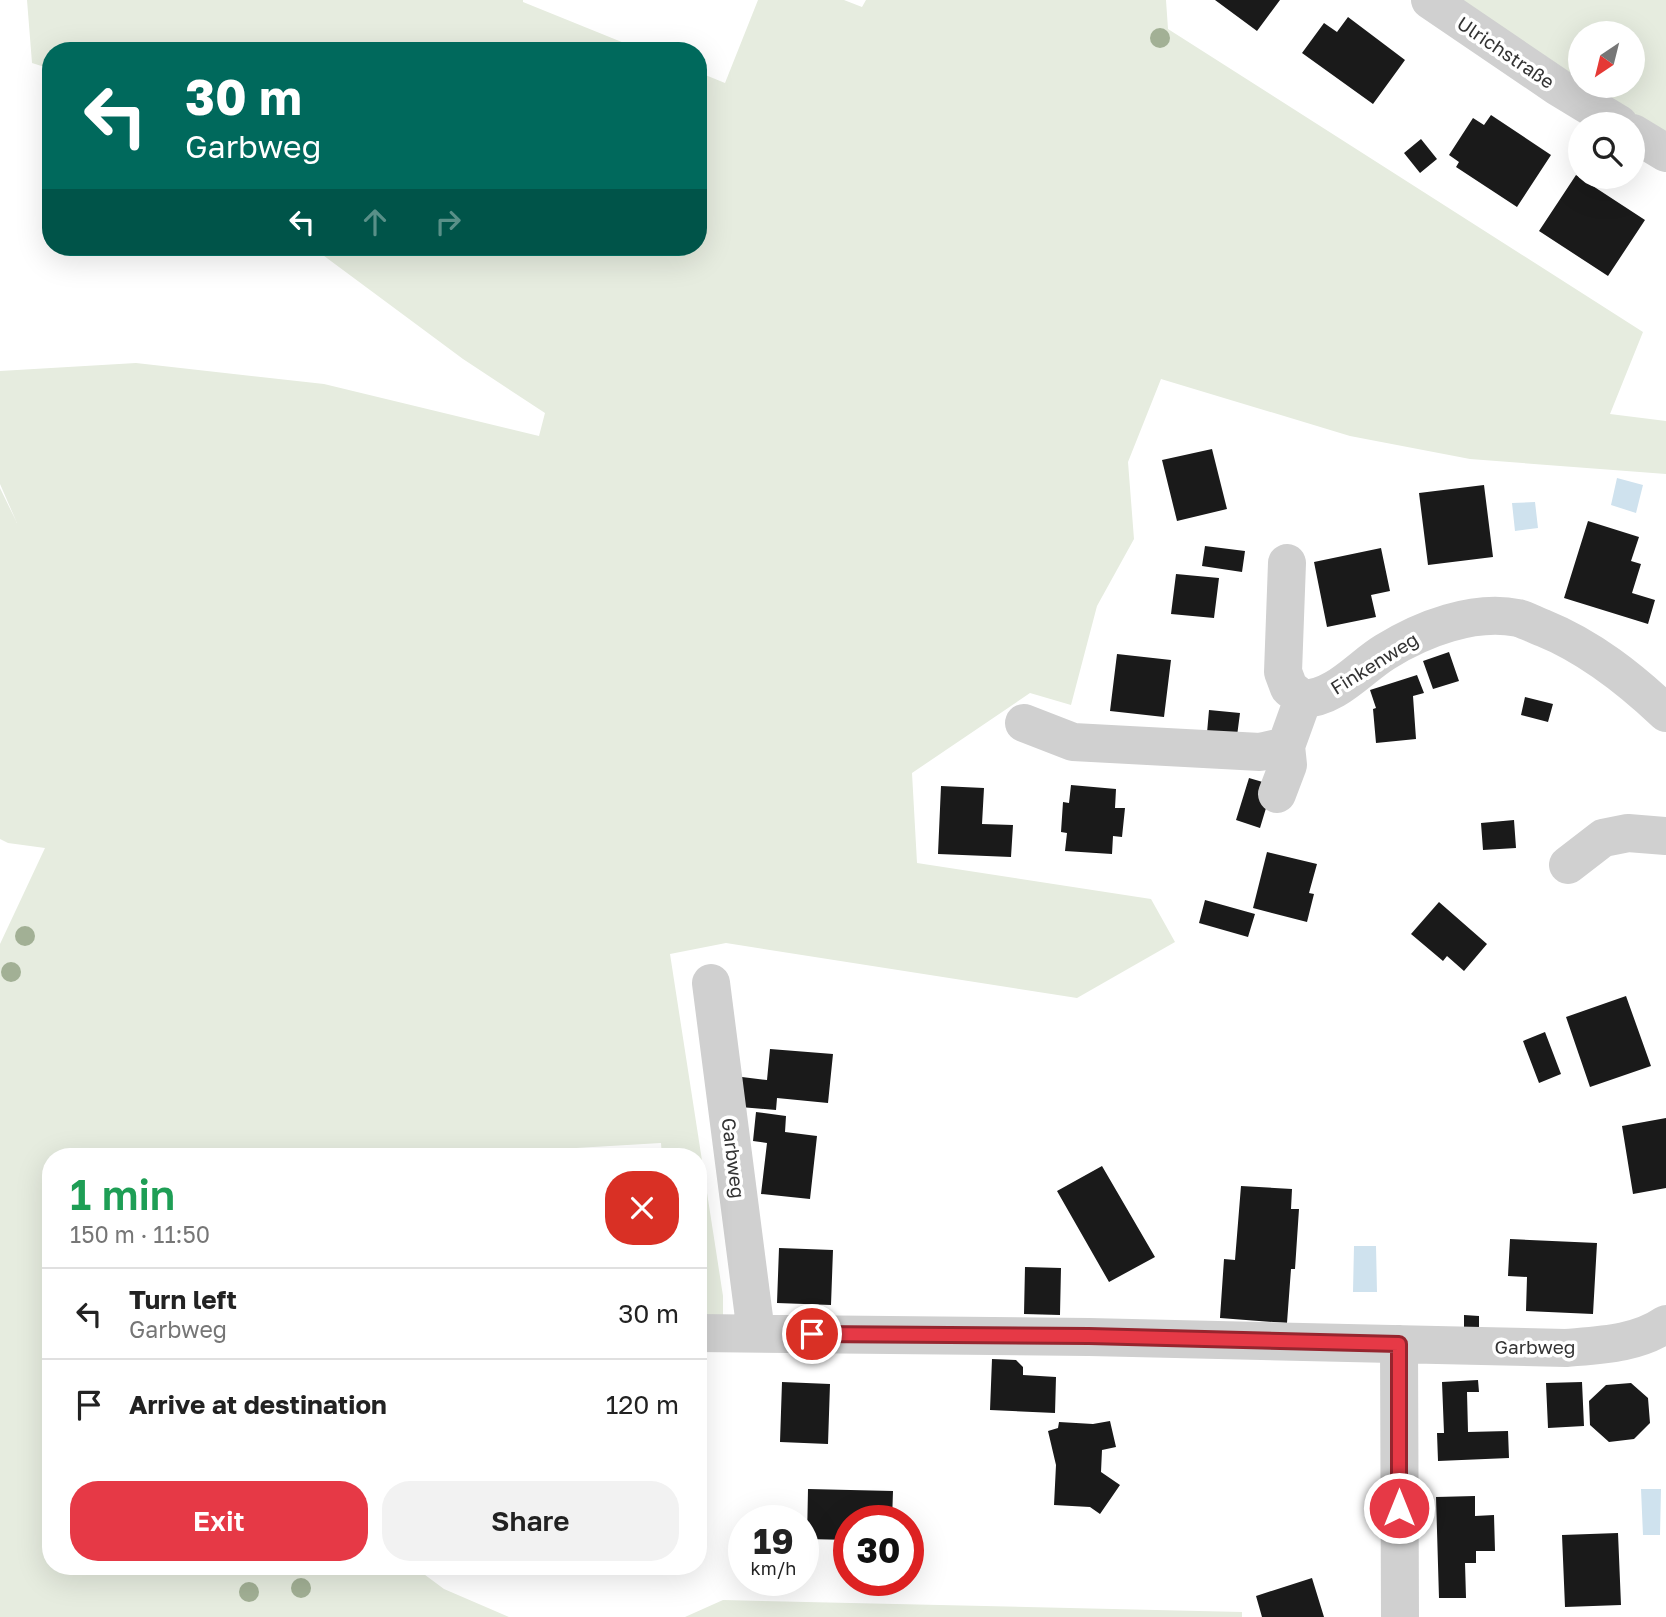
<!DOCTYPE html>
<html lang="en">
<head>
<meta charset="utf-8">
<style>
  body { margin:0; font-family:"Golos Text",sans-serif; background:#f2f2f2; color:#222; height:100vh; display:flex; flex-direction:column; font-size:26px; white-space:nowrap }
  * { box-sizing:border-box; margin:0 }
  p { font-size:23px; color:#767676 }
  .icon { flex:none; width:38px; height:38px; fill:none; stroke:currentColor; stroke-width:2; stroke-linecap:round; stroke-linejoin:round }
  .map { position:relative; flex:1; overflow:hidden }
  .panel { position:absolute; left:42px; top:1148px; width:665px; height:427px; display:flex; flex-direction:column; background:#fff; border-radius:28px; box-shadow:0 7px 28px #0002 }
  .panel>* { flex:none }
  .banner { position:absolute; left:42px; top:42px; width:665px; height:214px; border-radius:28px; box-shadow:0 7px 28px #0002; background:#00695c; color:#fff; overflow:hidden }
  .needle { width:46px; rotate:215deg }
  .buttons { position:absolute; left:1568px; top:21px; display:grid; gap:14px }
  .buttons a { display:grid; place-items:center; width:77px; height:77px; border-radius:50%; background:#fff; box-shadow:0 7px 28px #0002; font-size:35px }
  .speed { position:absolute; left:728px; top:1505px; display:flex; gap:14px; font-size:35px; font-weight:700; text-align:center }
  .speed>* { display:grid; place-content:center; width:91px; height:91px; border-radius:50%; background:#fff; box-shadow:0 7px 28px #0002; line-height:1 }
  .speed small { font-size:18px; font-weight:400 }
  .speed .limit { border:10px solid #d22; background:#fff; color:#111 }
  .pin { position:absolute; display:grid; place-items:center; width:60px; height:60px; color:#fff; margin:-30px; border:4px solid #fff; border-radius:50%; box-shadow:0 2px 7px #0007 }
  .me { position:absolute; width:77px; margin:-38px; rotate:0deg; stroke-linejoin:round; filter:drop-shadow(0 0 5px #0008) }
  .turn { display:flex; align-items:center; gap:24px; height:147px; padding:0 28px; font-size:32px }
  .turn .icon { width:91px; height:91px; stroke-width:2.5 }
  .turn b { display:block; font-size:49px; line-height:60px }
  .lanes { display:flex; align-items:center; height:66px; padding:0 28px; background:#0003; justify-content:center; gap:35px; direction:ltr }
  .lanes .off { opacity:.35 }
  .round { display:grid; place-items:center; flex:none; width:74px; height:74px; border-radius:28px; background:#f2f2f2 }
  .head { display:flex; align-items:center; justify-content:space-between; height:119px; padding:0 28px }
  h1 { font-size:42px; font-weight:600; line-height:52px; color:#1e9e55 }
  .button { display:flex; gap:14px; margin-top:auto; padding:14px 28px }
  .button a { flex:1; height:80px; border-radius:28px; background:#e63946; color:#fff; font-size:28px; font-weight:600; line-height:80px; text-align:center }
  .button a+a { background:#f2f2f2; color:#222 }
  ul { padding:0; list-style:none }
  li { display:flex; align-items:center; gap:21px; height:91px; padding:0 28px; border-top:2px solid #e0e0e0 }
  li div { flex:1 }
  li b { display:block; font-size:26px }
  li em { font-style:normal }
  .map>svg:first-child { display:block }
  .green { fill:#e6ecdf; fill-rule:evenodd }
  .water { fill:#cfe2ee }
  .building { fill:#1a1a1a }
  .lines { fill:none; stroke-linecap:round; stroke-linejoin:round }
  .minor { stroke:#d0d0d0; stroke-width:38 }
  .tree { fill:#a2b095 }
  .route-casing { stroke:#96252e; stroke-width:18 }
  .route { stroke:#e63946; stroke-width:12 }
  .labels { text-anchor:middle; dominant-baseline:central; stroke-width:7; stroke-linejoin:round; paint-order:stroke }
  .street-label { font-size:19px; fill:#333; stroke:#fff }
</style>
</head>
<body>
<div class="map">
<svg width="1666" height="1617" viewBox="0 0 1666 1617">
  <rect width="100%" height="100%" fill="#fff"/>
  <path class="green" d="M27 0H523V2L644 51H51V69L32 63Z
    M758 0H844L862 7 866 0H1166L1168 29 1643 332 1610 414 1666 421V474L1470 459 1350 436 1161 379 1128 462 1134 539 1097 606 1071 705 1030 693 912 773 917 863 1151 899 1175 942 1077 998 726 943 670 954 723 1296V1320L698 1321V1157H662L661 1143 506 1152 504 1157H51V1566H413L444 1589 509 1617H0V944L45 848 8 843 0 839V488L17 523 0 484V371L136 363 324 384 539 436 545 413 463 359 312 247H698V72L725 83Z
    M1454 0H1666V133L1574 82ZM1580 33H1633V86H1580Z
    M723 1600 1242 1612V1617H685Z"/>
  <path class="water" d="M1617 478 1643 485 1636 513 1611 505Z
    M1535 502 1538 528 1515 531 1512 503Z
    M1354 1246H1376L1377 1292H1353Z
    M1641 1489H1661L1660 1535H1643Z"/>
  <path class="building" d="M1215 0H1280L1257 31Z
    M1348 17 1405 60 1373 104 1302 53 1324 23 1337 32Z
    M1491 115 1551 155 1517 207 1456 167 1459 162 1449 155 1473 118 1484 125Z
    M1421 139 1437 159 1420 173 1404 153Z
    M1576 175 1645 220 1608 276 1539 231Z
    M1212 449 1227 509 1177 521 1162 460Z
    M1484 485 1493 557 1428 565 1419 493Z
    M1588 521 1639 537 1631 561 1641 564 1632 593 1655 600 1648 624 1564 598Z
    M1205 546 1245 551 1242 572 1202 566Z
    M1381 548 1390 591 1371 595 1376 617 1327 627 1314 562Z
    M1176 574 1219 578 1214 618 1171 614Z
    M1449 652 1459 681 1433 689 1423 661Z
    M1117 654 1171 660 1164 717 1110 711Z
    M1417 675 1424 693 1413 696 1416 739 1376 743 1373 709 1376 708 1370 690Z
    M1525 697 1553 704 1548 722 1521 715Z
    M1209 710 1240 713 1237 736 1207 733Z
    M1249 778 1273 785 1260 828 1236 820Z
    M1071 785 1116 789 1115 808H1125L1122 837 1113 836 1112 854 1065 851 1067 833 1061 832 1063 802 1069 803Z
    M941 786 984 788 982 824 1013 825 1011 857 938 854Z
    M1514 820 1516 848 1483 850 1481 823Z
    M1267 852 1317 864 1309 893 1314 894 1307 922 1253 908Z
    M1205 900 1255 914 1248 937 1199 923Z
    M1439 902 1487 944 1464 971 1447 956 1443 961 1411 934Z
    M1626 996 1651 1066 1590 1087 1566 1017Z
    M1545 1032 1561 1074 1539 1083 1523 1041Z
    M770 1049 833 1054 828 1103 777 1098 776 1110 740 1107 742 1077 767 1080Z
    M756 1112 786 1116 785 1132 817 1136 810 1199 761 1194 767 1143 753 1141Z
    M1666 1118V1188L1633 1194 1622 1126Z
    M1102 1166 1155 1257 1109 1282 1057 1191Z
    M1241 1186 1292 1189 1291 1209H1299L1295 1269H1291L1287 1323 1220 1318 1224 1259 1235 1260Z
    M1510 1239 1597 1243 1593 1314 1526 1311 1527 1277 1508 1276Z
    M779 1248 833 1250 831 1305 777 1303Z
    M1025 1267 1061 1268 1060 1315 1024 1314Z
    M1464 1315 1479 1316V1329H1464Z
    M992 1359 1016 1360 1023 1367V1375L1056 1377 1055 1413 990 1410Z
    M1478 1380 1479 1392H1467L1468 1432 1508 1431 1509 1458 1438 1461 1437 1433H1444L1442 1382Z
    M782 1382 830 1384 828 1444 780 1442Z
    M1582 1382 1584 1426 1548 1428 1546 1383Z
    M1631 1383 1648 1398 1650 1423 1634 1439 1609 1442 1590 1425 1589 1401 1606 1385Z
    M1110 1421 1116 1447 1102 1450 1101 1472 1120 1485 1100 1514 1090 1507 1054 1505 1056 1465 1048 1431 1058 1428 1059 1422 1093 1424Z
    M808 1489 893 1491 892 1521H849V1540L807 1539Z
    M1475 1496V1516L1494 1515 1495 1551H1476V1563H1465L1466 1598H1439L1436 1497Z
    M1618 1533 1621 1605 1565 1607 1562 1535Z
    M1312 1578 1324 1617H1262L1256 1596Z"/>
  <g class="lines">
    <path class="minor" d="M1430 0 1558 87 1619 124
      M1633 133 1666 153
      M1287 563 1283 672 1289 688 1303 699C1336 698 1359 668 1385 652 1422 629 1474 609 1518 618 1526 620 1535 625 1543 628 1590 647 1630 679 1666 713
      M1024 723 1073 742 1260 752 1286 746 1303 699
      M1277 794 1288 765 1286 746
      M1568 865 1603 838 1628 833 1666 836
      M711 983 756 1333
      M698 1333 1089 1337 1566 1348C1601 1345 1637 1344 1666 1324
      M1399 1344 1400 1617"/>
  </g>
  <g class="tree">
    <circle cx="1160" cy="38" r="10"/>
    <circle cx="25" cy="936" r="10"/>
    <circle cx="11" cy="972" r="10"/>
    <circle cx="301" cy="1588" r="10"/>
    <circle cx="249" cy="1592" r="10"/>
  </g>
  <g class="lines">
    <g class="route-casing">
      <path id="route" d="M812 1334 1089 1336 1399 1344V1508"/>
    </g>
    <use href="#route" class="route"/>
  </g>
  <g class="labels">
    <g class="street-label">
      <text transform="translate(1506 52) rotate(34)">Ulrichstraße</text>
      <text transform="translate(1374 663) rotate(-32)">Finkenweg</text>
      <text transform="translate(734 1158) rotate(83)">Garbweg</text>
      <text x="1535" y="1346">Garbweg</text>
    </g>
  </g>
</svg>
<div class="buttons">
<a><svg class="needle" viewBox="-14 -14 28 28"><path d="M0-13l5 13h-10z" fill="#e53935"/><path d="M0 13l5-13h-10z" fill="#767676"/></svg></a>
<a><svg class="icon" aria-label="search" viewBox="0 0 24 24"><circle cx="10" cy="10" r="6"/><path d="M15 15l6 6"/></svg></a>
</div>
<div class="speed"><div>19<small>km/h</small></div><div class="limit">30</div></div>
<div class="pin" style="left:812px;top:1334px;background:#d93025"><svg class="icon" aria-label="arrive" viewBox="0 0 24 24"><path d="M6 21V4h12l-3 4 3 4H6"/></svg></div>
<svg class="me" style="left:1399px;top:1508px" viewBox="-20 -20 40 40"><circle r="17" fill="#e63946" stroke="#fff" stroke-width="3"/><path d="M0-11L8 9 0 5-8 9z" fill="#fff"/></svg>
<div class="banner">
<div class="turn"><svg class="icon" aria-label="left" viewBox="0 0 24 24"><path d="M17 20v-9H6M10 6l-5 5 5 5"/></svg><div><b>30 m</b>Garbweg</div></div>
<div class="lanes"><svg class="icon" aria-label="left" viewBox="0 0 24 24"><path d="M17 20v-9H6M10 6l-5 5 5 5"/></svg><svg class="icon off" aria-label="ahead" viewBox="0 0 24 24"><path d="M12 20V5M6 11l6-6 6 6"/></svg><svg class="icon off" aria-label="right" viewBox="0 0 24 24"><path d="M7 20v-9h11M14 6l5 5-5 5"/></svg></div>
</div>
<section class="panel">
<div class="head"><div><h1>1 min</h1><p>150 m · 11:50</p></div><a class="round" style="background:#d93025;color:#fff"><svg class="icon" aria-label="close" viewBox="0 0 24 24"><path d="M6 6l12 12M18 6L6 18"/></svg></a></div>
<ul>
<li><svg class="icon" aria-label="left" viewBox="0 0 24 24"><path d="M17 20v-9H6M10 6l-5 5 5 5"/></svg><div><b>Turn left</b><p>Garbweg</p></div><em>30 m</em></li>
<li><svg class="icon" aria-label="arrive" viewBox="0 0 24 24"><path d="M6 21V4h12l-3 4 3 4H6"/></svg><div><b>Arrive at destination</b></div><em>120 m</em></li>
</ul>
<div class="button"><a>Exit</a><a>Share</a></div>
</section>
</div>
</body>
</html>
